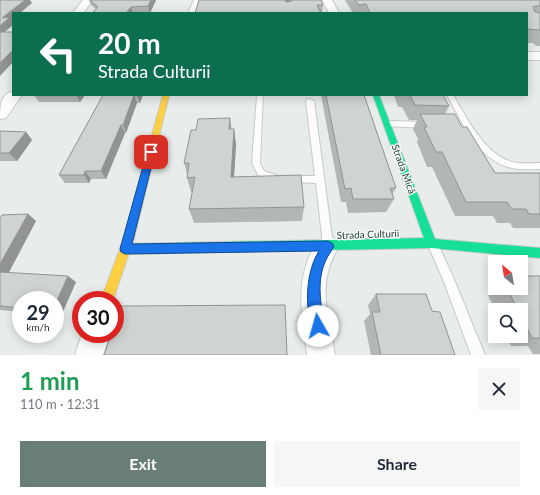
<!DOCTYPE html>
<html lang="en">
<head>
<meta charset="utf-8">
<style>
  body { margin:0; font-family:Lato,sans-serif; background:#f6f6f7; color:#1f2937; height:100vh; display:flex; flex-direction:column; font-size:15px; white-space:nowrap }
  * { box-sizing:border-box; margin:0 }
  p { font-size:13px; color:#747a83 }
  .icon { flex:none; width:22px; height:22px; fill:none; stroke:currentColor; stroke-width:2; stroke-linecap:round; stroke-linejoin:round }
  .map { position:relative; height:355px; overflow:hidden }
  .sheet { display:flex; flex-direction:column; background:#fff; flex:1 }
  .sheet>* { flex:none }
  .banner { position:absolute; left:12px; top:12px; width:516px; height:84px; border-radius:0px; box-shadow:0 2px 10px #0003; background:#0b6e4f; color:#fff; overflow:hidden }
  .needle { width:26px; rotate:330deg }
  .fabs { position:absolute; left:488px; top:255px; display:grid; gap:8px }
  .fabs a { display:grid; place-items:center; width:40px; height:40px; border-radius:0px; background:#fff; box-shadow:0 2px 10px #0003; font-size:20px }
  .speed { position:absolute; left:12px; top:291px; display:flex; gap:8px; font-size:20px; font-weight:700; text-align:center }
  .speed>* { display:grid; place-content:center; width:52px; height:52px; border-radius:50%; background:#fff; box-shadow:0 2px 10px #0003; line-height:1 }
  .speed small { font-size:10px; font-weight:400 }
  .speed .limit { border:6px solid #d22; background:#fff; color:#111 }
  .pin { position:absolute; display:grid; place-items:center; width:34px; height:34px; color:#fff; margin:-17px; border-radius:8px; box-shadow:0 2px 6px #0006 }
  .me { position:absolute; width:44px; margin:-22px; rotate:353deg; stroke-linejoin:round; filter:drop-shadow(0 0 3px #0008) }
  .turn { display:flex; align-items:center; gap:14px; height:84px; padding:0 20px; font-size:18px }
  .turn .icon { width:52px; height:52px; stroke-width:2.5 }
  .turn b { display:block; font-size:28px; line-height:34px }
  .round { display:grid; place-items:center; flex:none; width:42px; height:42px; border-radius:0px; background:#f6f6f7 }
  .headline { display:flex; align-items:center; justify-content:space-between; height:68px; padding:0 20px }
  h1 { font-size:24px; font-weight:700; line-height:30px; color:#1e9e55 }
  .button { display:flex; gap:8px; margin-top:auto; padding:8px 20px }
  .button a { flex:1; height:46px; border-radius:0px; background:#697e78; color:#fff; font-size:16px; font-weight:700; line-height:46px; text-align:center }
  .button a+a { background:#f6f6f7; color:#1f2937 }
  .map>svg:first-child { display:block }
  .lines { fill:none; stroke-linecap:round; stroke-linejoin:round }
  .lane-casing { stroke:#c5cac8; stroke-width:2 }
  .street-casing { stroke:#c5cac8; stroke-width:2 }
  .fast-casing { stroke:#c3cbc8; stroke-width:2 }
  .slow-casing { stroke:#c3cbc8; stroke-width:2 }
  .lane { fill:#fcfcfc; fill-rule:evenodd }
  .street { fill:#fcfcfc; fill-rule:evenodd }
  .fast { fill:#16e098; fill-rule:evenodd }
  .slow { fill:#ffcf43; fill-rule:evenodd }
  .wall { fill:#b2b6b5 }
  .shaded-wall { fill:#919493 }
  .building { fill:#cfd4d2; stroke:#919493 }
  .route { fill:#1a73e8; stroke:#114b97 }
  .labels { text-anchor:middle; dominant-baseline:central; stroke-width:3; stroke-linejoin:round; paint-order:stroke }
  .street-label { font-size:10px; fill:#24423a; stroke:#f7fbf9 }
</style>
</head>
<body>
<div class="map">
<svg width="540" height="355" viewBox="0 0 540 355">
  <rect width="100%" height="100%" fill="#e8edeb"/>
  <g class="lines">
    <g class="lane-casing">
      <path id="lane" d="M257 95H263L260 163 264 171 279 176 281 178 279 180 276 181 258 175 252 163Z
        M447 95H453C468 119 483 153 512 162 521 164 531 163 540 163V169C531 169 521 170 512 168 478 161 462 122 447 95Z
        M307 99H310L314 101 333 245 332 248 328 250 324 248 323 245 316 183 289 182 286 181 284 179 286 177 289 176H315L306 101Z
        M388 121 426 122 430 125 426 128 385 126 384 124Z
        M433 240 437 242 453 277 485 355H471L444 282 428 245 429 242Z"/>
    </g>
    <g class="street-casing">
      <path id="street" d="M83 0H93L83 13H73Z
        M194 0H204L198 13H188Z
        M322 0H332L339 13H329Z
        M527 52H540V60H527Z
        M13 91V95H22L6 118 0 119C0 109 0 94 13 91Z
        M328 236 336 239 339 246C335 254 330 262 328 272 321 298 331 329 335 355H307C303 321 295 288 310 255 315 246 318 239 328 236Z
        M82 334H110L103 355H75Z"/>
    </g>
    <g class="fast-casing">
      <path id="fast" d="M373 95H379L435 239 540 248V258L431 248 125 254 121 252 120 249 121 246 125 244 424 238Z"/>
    </g>
    <g class="slow-casing">
      <path id="slow" d="M163 95H169L134 238 113 300H101L124 238Z"/>
    </g>
    <use href="#lane" class="lane"/>
    <use href="#street" class="street"/>
    <use href="#fast" class="fast"/>
    <use href="#slow" class="slow"/>
  </g>
  <path class="wall" d="M89 0H156L150 13H92L96 9 91 5Z
    M199 0H321L323 5 322 13H195Z
    M345 0H540V46H536L533 43H527V13H353Z
    M34 95H85L80 102H39Z
    M103 95H143L140 103H137L126 133H125L106 179H91L89 183H65L59 175Z
    M321 95H364L396 188 392 195 394 199 386 212 348 213 346 202H341Z
    M394 95H443L449 106 445 114 462 127 495 173H540V228H513L510 223H497L493 216H455L432 167H427L417 142 418 139 413 129 417 120H409L402 107H398Z
    M232 129H234L236 145 234 177 304 207 302 221 194 223 189 209 192 192H191L187 178V174L184 163Z
    M0 131 26 132 32 140 17 161H0Z
    M28 214 36 221 8 273 76 282 61 316H55V300H21V312L0 310V218Z
    M521 276H540V354H533L528 346H511L507 336H521V310H495L488 295 498 288H521Z
    M376 294 432 311 455 355H371L364 321 370 314 368 305Z"/>
  <path class="shaded-wall" d="M25 0H30L32 3 20 13H13V19L12 20 13 22V25L0 36V26L2 18Z
    M151 0H156L150 13 148 6Z
    M284 0H290V9Z
    M131 7 133 13H126Z
    M13 50V62L0 76V63Z
    M76 95H85L80 102Z
    M134 95 137 103 126 133 123 125Z
    M137 95H143L140 103Z
    M230 118 232 134 229 129Z
    M121 125 125 133 106 179 101 171Z
    M234 129 236 145 233 191 231 177Z
    M26 132 32 140 17 161 9 153Z
    M85 171 91 179 89 183 84 175Z
    M28 214 36 221 6 278 0 275V264Z
    M68 276 76 282 61 316 55 313V305Z"/>
  <path class="building" d="M0 0H25L2 18 10 17 0 26Z
    M90 0H151L148 6 131 7 126 13H92L98 7Z
    M199 0H285L286 2 292 1 291 0H321L323 5H317L321 13H195Z
    M355 0H540V6H535L533 7 535 12 540 13V30L527 29V13H370L366 4 359 5Z
    M0 32H13V50L0 63Z
    M103 95H137H134L123 125H121L101 171H85L84 175H59Z
    M326 95H364L396 188H390L394 199H353L351 188 345 189Z
    M410 95H443L449 106 415 105Z
    M420 114H455L462 127H467L495 173H540V214H529L526 209H512L507 202H466L442 152H436L424 127H427Z
    M230 118 229 129H234L231 177 301 175 304 207 189 209 195 177 187 178 189 163H184L191 130H196L198 119Z
    M0 131 26 132 9 153H0Z
    M28 214 0 264V218L2 215Z
    M0 272 68 276 55 305V300H21V308L0 306Z
    M521 276H540V338H532L521 316V310H518L507 288H521V283H522L521 282Z
    M376 294H426L432 311 440 312 455 355H381L372 312H380Z
    M285 305 287 355H104L111 334H115V320L119 306Z"/>
  <path class="route" d="M151 149 155 152 132 244 328 241 332 243 334 246C332 251 328 255 326 260 316 281 321 303 324 326L322 330 318 332 313 330C304 308 306 271 319 251L125 254 121 252 120 249 147 152Z"/>
  <g class="labels">
    <g class="street-label">
      <text transform="translate(404 169) rotate(70)">Strada Mică</text>
      <text transform="translate(368 234) rotate(-2)">Strada Culturii</text>
    </g>
  </g>
</svg>
<div class="fabs">
<a><svg class="needle" viewBox="-14 -14 28 28"><path d="M0-13l5 13h-10z" fill="#e53935"/><path d="M0 13l5-13h-10z" fill="#747a83"/></svg></a>
<a><svg class="icon" aria-label="search" viewBox="0 0 24 24"><circle cx="10" cy="10" r="6"/><path d="M15 15l6 6"/></svg></a>
</div>
<div class="speed"><div>29<small>km/h</small></div><div class="limit">30</div></div>
<div class="pin" style="left:151px;top:152px;background:#d93025"><svg class="icon" aria-label="arrive" viewBox="0 0 24 24"><path d="M6 21V4h12l-3 4 3 4H6"/></svg></div>
<svg class="me" style="left:318px;top:326px" viewBox="-20 -20 40 40"><circle r="19" fill="#fff"/><path d="M0-13L10 11 0 6-10 11z" fill="#1a73e8"/></svg>
<div class="banner">
<div class="turn"><svg class="icon" aria-label="left" viewBox="0 0 24 24"><path d="M17 20v-9H6M10 6l-5 5 5 5"/></svg><div><b>20 m</b>Strada Culturii</div></div>
</div>
</div>
<section class="sheet">
<div class="headline"><div><h1>1 min</h1><p>110 m · 12:31</p></div><a class="round"><svg class="icon" aria-label="close" viewBox="0 0 24 24"><path d="M6 6l12 12M18 6L6 18"/></svg></a></div>
<div class="button"><a>Exit</a><a>Share</a></div>
</section>
</body>
</html>
